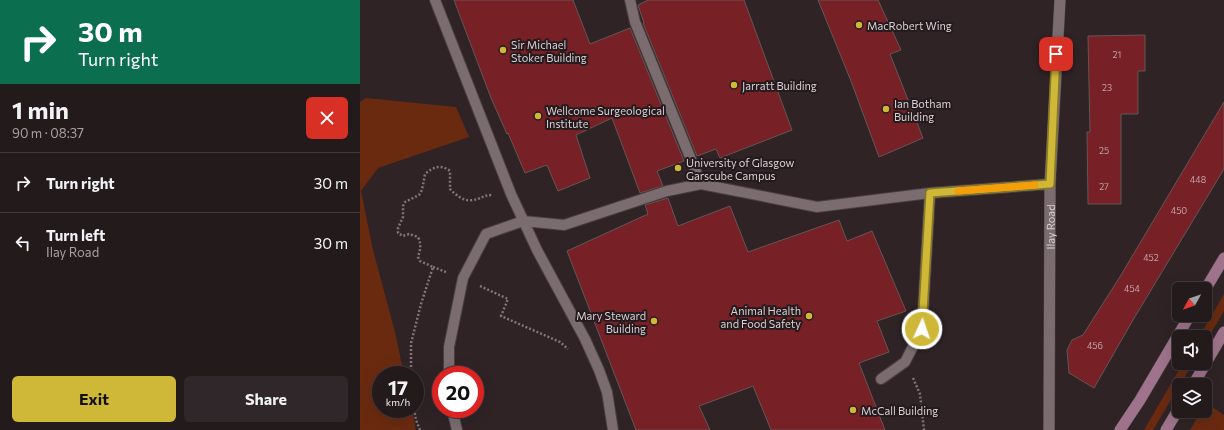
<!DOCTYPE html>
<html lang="en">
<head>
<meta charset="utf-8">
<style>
  body { margin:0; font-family:Commissioner,sans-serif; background:#2f2729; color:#f1f3f6; height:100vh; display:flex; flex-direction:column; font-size:15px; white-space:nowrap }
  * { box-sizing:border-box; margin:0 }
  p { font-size:13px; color:#a3a1a3 }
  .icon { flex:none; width:22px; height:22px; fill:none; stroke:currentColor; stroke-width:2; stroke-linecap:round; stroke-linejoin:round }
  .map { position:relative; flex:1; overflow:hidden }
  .panel { display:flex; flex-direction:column; background:#231a1c; width:360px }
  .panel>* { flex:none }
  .guide { background:#0b6e4f; color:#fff; overflow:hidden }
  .needle { width:26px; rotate:230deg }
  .fabs { position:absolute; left:812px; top:282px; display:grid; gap:8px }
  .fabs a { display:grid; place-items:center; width:40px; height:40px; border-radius:6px; background:#231a1c; box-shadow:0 4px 16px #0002,0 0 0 1px #40383b; font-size:20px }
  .speed { position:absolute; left:12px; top:366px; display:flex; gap:8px; font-size:20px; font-weight:700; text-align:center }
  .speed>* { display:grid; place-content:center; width:52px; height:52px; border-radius:50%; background:#231a1c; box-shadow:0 4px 16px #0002,0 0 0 1px #40383b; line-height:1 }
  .speed small { font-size:10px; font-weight:400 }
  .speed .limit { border:6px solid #d22; background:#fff; color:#111 }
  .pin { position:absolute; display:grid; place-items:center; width:34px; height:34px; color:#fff; margin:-17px; border-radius:8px; box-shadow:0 2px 6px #0006 }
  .me { position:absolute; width:44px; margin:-22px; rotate:3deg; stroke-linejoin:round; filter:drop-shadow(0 0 3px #0008) }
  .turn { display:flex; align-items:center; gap:14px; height:84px; padding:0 12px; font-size:18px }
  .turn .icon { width:52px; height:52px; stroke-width:2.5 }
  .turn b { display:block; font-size:28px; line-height:34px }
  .round { display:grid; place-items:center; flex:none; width:42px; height:42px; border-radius:6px; background:#2f2729 }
  .head { display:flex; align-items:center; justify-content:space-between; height:68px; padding:0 12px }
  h1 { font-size:24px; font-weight:700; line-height:30px }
  .action { display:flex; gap:8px; margin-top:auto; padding:8px 12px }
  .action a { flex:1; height:46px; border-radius:6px; background:#cfb837; color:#111; font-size:16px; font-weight:700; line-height:46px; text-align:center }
  .action a+a { background:#2f2729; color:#f1f3f6 }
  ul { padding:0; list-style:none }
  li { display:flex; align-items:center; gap:12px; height:60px; padding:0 12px; border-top:1px solid #40383b }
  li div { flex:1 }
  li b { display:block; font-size:15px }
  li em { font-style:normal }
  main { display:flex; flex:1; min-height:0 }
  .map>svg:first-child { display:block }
  .green { fill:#6a2a10 }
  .building { fill:#772026; stroke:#645655 }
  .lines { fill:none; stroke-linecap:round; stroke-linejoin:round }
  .service-casing { stroke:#493f42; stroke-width:12 }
  .minor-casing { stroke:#493f42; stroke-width:12 }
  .primary-casing { stroke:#493f42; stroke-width:12 }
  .path { stroke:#807678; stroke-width:2.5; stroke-dasharray:2 2; stroke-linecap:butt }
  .service { stroke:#7a6c6f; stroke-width:10 }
  .minor { stroke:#7a6c6f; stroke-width:11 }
  .primary { stroke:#9f738c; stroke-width:11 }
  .route-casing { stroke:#877824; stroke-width:10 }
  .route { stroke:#cfb837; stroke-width:7 }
  .slow { stroke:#f59e0b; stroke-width:7 }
  .poi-dot { fill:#cfb837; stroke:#251a1d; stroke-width:1.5 }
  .labels { text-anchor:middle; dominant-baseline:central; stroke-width:4; stroke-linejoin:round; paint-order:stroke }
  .number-label { font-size:9px; fill:#c0a4a7 }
  .poi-label { font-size:11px; fill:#d8d0d2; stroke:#251a1d; text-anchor:start }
  .street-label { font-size:11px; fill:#d8d0d2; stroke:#251a1d }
</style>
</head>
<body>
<main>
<section class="panel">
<div class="guide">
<div class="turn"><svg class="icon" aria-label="right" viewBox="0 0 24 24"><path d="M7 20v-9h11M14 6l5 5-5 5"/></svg><div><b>30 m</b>Turn right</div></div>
</div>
<div class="head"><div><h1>1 min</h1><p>90 m · 08:37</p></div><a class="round" style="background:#d93025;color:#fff"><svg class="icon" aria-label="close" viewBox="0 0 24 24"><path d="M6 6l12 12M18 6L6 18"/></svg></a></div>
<ul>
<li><svg class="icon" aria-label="right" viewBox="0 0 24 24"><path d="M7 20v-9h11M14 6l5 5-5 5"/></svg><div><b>Turn right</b></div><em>30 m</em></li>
<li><svg class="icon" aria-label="left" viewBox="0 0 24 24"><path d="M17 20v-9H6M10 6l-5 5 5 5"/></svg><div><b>Turn left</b><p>Ilay Road</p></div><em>30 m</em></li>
</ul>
<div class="action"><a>Exit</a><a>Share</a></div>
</section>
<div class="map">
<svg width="864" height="430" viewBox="0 0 864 430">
  <rect width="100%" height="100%" fill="#2f2326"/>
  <path class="green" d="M6 98 96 107 109 137 18 168 1 191 13 250 35 332 44 375H21V409H52L56 430H0V102Z
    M864 294V311L845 343V337H839Z
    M823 363H833L793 430H784Z
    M846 403 864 415V430H830L841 411H845Z"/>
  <path class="building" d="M94 0H213L230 44 270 28 324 161 297 171 303 186 280 193 252 118 216 135 230 178 198 191 187 165 165 173 148 133 147 134 131 98Z
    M288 0H384L432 130 360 158 356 149 337 156 283 23H284L278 5Z
    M458 0H518L541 50 530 54 563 138 519 157 491 81Z
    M785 35V71H778V114H761V204H728L727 132H730L728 36Z
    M864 102V169L773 320 734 388 709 373 707 350 712 340 723 335 761 275Z
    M308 198 318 226 370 206 388 252 479 220 487 241 512 231 546 311 517 321 529 352 499 363 525 430H411L393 386 339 406 350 430H276L207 251 288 214 285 205Z"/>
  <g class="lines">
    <g class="service-casing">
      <path id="service" d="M75 0 151 194 177 250 225 339 239 370 247 392 253 430
        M270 0 275 22 341 184
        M89 375V347L103 278 126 234 163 221 204 225 307 191 341 184 457 207 570 193 690 184
        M521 379 545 362 562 329 570 193
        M92 409 97 430"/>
    </g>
    <g class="minor-casing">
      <g id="minor">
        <path id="s1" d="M689 430 690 184 700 0"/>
      </g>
    </g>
    <g class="primary-casing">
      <path id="primary" d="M845 290 864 258
        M833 385 864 332
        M760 430 780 400 830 315
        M806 430 819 408"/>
    </g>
    <path class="path" d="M73 267 86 272
      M120 286 148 299 141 316 200 342 208 349
      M51 375V343L61 304 73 267 60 261 58 257C60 249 62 246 58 237L49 234 43 236 38 233V228L43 217V206L45 202 59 195 62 190 65 174C73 167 81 164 90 171V189C96 195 104 202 113 200 121 199 123 195 132 195
      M553 378 560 394 564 430
      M54 409 56 420 60 430"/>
    <use href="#service" class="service"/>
    <use href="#minor" class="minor"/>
    <use href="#primary" class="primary"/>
  </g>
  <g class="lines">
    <g class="route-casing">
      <path id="route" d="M562 329 570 193 690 184 696 54"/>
    </g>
    <use href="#route" class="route"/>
    <path class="slow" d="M598 191 675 185"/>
  </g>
  <g class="poi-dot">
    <circle cx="499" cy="25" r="4"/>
    <circle cx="143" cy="50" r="4"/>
    <circle cx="374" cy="85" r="4"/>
    <circle cx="526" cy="109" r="4"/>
    <circle cx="178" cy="116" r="4"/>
    <circle cx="318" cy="168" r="4"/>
    <circle cx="449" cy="316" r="4"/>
    <circle cx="294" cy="321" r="4"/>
    <circle cx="493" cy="410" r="4"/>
  </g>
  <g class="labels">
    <g class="number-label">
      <text x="757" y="54">21</text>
      <text x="747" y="87">23</text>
      <text x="744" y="150">25</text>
      <text x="838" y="179">448</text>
      <text x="744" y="186">27</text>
      <text x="819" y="210">450</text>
      <text x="791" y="257">452</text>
      <text x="772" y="288">454</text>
      <text x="735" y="345">456</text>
    </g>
    <g class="poi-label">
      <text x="507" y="25">MacRobert Wing</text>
      <text x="151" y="44">Sir Michael<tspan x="151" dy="13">Stoker Building</tspan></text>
      <text x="382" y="85">Jarratt Building</text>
      <text x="534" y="103">Ian Botham<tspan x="534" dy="13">Building</tspan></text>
      <text x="186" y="110">Wellcome Surgeological<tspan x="186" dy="13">Institute</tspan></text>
      <text x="326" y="162">University of Glasgow<tspan x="326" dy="13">Garscube Campus</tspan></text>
      <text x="441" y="310" text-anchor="end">Animal Health<tspan x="441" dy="13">and Food Safety</tspan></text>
      <text x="286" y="315" text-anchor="end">Mary Steward<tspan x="286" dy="13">Building</tspan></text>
      <text x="501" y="410">McCall Building</text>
    </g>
    <g class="street-label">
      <text stroke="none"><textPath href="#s1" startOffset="203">Ilay Road</textPath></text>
    </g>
  </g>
</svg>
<div class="fabs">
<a><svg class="needle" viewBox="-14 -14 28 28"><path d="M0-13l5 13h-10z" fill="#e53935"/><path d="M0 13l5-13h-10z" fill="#a3a1a3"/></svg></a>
<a><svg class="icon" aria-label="sound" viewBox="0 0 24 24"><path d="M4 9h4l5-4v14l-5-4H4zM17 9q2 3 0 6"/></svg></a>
<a><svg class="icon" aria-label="layers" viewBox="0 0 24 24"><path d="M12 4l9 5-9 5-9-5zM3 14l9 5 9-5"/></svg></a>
</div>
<div class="speed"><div>17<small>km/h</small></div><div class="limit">20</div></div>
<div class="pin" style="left:696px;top:54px;background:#d93025"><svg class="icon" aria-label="arrive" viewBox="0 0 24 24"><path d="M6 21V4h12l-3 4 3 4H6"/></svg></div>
<svg class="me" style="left:562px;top:329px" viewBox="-20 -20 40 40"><circle r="17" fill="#cfb837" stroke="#fff" stroke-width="3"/><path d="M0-11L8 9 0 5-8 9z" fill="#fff"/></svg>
</div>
</main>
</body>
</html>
